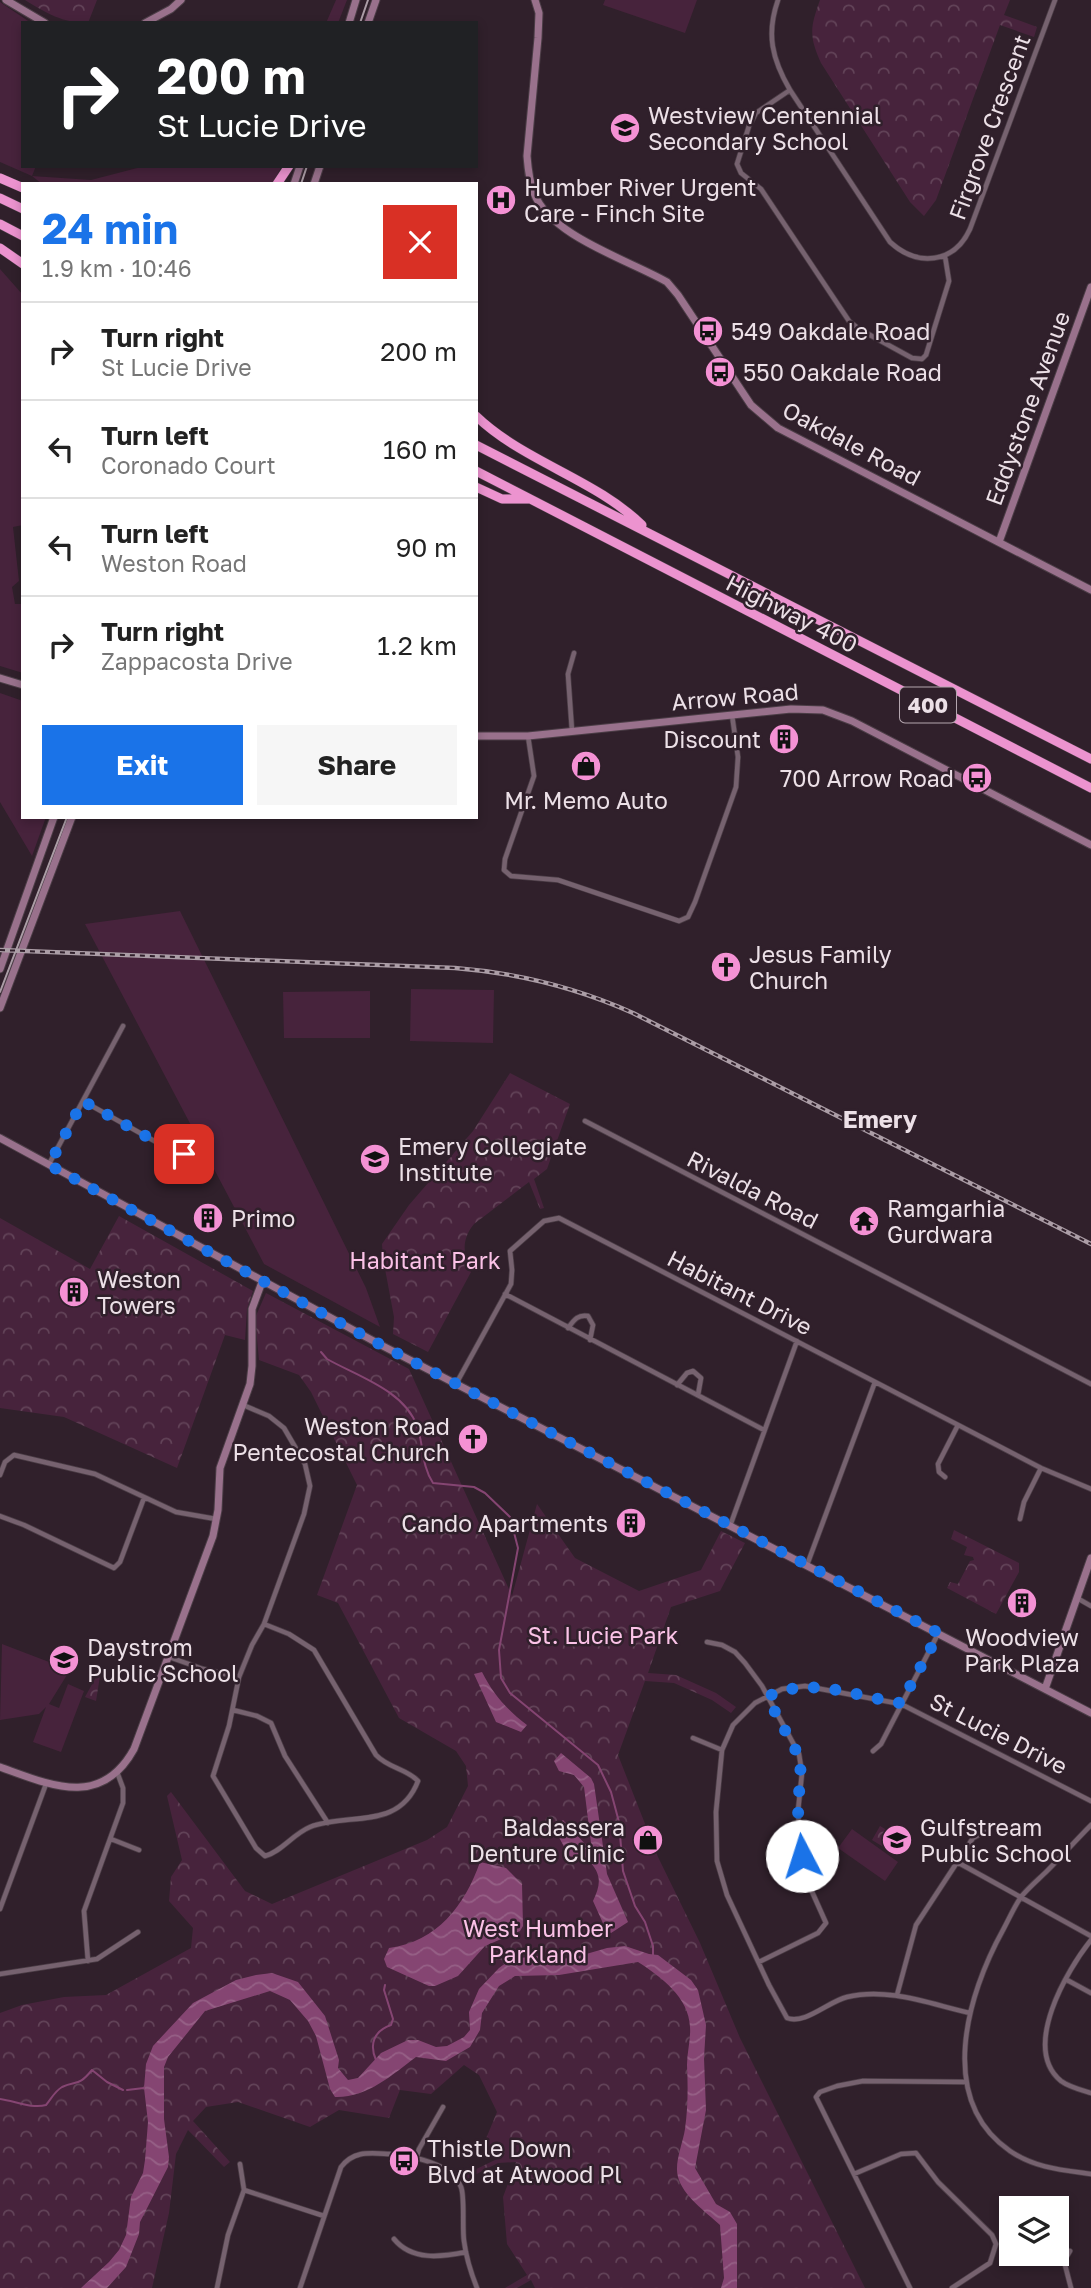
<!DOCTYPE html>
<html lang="en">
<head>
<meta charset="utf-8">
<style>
  body { margin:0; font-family:"Golos Text",sans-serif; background:#f6f6f6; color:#222; height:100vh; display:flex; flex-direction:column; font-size:26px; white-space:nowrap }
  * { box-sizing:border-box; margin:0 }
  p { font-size:23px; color:#767676 }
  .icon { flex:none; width:38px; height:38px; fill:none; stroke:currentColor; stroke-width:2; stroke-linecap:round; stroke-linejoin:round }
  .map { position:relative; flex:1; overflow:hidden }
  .sheet { position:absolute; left:21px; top:182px; width:457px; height:637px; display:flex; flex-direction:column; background:#fff; border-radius:0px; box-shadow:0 4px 10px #0003 }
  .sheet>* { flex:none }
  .banner { position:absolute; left:21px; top:21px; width:457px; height:147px; border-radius:0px; box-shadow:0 4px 10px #0003; background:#202124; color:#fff; overflow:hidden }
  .controls { position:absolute; left:999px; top:2196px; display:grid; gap:14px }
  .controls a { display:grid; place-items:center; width:70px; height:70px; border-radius:0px; background:#fff; box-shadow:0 4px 10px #0003; font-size:35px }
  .pin { position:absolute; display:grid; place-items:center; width:60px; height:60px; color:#fff; margin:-30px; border-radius:14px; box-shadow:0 4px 10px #0006 }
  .me { position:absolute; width:77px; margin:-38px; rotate:355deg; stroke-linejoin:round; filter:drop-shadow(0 0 5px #0008) }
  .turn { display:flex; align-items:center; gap:24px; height:147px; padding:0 21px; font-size:32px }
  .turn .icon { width:91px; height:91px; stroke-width:2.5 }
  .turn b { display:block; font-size:49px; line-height:60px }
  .round { display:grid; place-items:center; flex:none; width:74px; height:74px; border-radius:0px; background:#f6f6f6 }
  .head { display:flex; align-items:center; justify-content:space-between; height:119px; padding:0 21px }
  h1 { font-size:42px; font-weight:700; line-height:52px; color:#1a73e8 }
  .cta { display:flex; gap:14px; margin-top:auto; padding:14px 21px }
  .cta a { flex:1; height:80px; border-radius:0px; background:#1a73e8; color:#fff; font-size:28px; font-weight:700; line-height:80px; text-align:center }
  .cta a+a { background:#f6f6f6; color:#222 }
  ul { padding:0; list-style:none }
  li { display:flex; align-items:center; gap:21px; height:98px; padding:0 21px; border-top:2px solid #e0e0e0 }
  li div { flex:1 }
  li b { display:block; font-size:26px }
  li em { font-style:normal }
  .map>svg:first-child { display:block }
  .green { fill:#47233c }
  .park { fill:url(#park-crowns) }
  .water { fill:url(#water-waves) }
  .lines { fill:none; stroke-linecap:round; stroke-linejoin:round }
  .stream { stroke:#854572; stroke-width:2 }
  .street-casing { stroke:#4b3d46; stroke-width:6 }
  .secondary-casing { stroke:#4b3d46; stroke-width:9 }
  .highway-casing { stroke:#4b3d46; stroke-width:10 }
  .street { stroke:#76626f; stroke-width:4.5 }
  .secondary { stroke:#99718c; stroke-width:7 }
  .highway { stroke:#ec93cf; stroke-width:9 }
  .tram { stroke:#ab9da6; stroke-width:2 }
  .rail-casing { stroke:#ab9da6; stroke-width:4.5 }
  .rail { stroke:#30202b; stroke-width:2; stroke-dasharray:5; stroke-linecap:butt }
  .route { stroke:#1a73e8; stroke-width:12; stroke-dasharray:0 21.6 }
  .labels { text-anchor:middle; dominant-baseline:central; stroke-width:5; stroke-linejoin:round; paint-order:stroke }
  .shield { fill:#30202b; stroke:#b4a6af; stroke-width:2 }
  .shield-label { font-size:21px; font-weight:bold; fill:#ece0e7 }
  .poi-label { font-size:23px; fill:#ece0e7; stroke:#30202b; text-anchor:start }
  .street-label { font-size:23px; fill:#ece0e7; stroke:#30202b }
  .park-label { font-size:23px; fill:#fbc2e7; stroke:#30202b }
  .neighbourhood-label { font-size:24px; font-weight:bold; fill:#ece0e7; stroke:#30202b }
</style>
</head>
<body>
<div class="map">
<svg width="1091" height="2288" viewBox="0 0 1091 2288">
  <defs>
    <pattern id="park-crowns" width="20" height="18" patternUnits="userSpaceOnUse" patternTransform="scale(1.75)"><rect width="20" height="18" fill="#47233c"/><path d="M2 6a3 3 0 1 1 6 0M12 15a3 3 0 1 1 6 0" fill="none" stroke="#624358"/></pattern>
    <pattern id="water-waves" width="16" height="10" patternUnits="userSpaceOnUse" patternTransform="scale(1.75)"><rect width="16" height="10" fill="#854572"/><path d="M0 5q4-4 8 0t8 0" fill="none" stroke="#966086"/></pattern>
  </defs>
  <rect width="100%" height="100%" fill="#30202b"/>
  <path class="green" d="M336 0H347L338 23H326Z
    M605 0H697L685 33 603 5Z
    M0 2 31 23H23V166H36L32 176 91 180 145 166H282L272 184H42L32 176 0 162Z
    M0 269 23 295V525L13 527 19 581 12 587 15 604H23V673L0 666Z
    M0 693 23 701V817H46L32 856 0 802Z
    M180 911 366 1288 380 1327 264 1264 85 924Z
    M411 989 494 990 493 1043 410 1041Z
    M370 991V1038H284L283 992Z
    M2 1644 70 1670 49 1704 59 1708 68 1684 84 1691 61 1752 33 1742 46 1707 39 1714 0 1720Z
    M852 1829 898 1862 885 1881 838 1848Z"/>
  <path class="park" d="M25 0H97L88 23C63 23 46 13 25 0Z
    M820 0H1010L1004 15 1037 27 1034 37 1000 25 936 200 924 216 910 202 821 63C809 36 810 28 820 0Z
    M510 1073 570 1104 547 1169 534 1179 544 1208 540 1209 529 1182 474 1224C461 1240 463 1254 471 1272L428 1352 393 1334 394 1317 383 1258 382 1244 409 1205 473 1131Z
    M119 1216 253 1291 247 1309 245 1340 225 1335 177 1468 64 1417 0 1408V1218L90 1269Z
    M266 1293 409 1369 512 1596 537 1504 575 1558 639 1591 701 1570 721 1531 745 1543 720 1591 671 1607 648 1673 676 1675 716 1693 736 1707 731 1713 712 1700 674 1683 645 1681 618 1755 658 1857 700 1943 740 2038 865 2288H535L531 2280 517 2288H505L527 2275 507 2244 503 2197 516 2162 498 2163 465 2180 464 2175 497 2159 485 2141 497 2112 479 2075 464 2065 431 2094 400 2090 389 2118 339 2110 310 2127 238 2102 206 2107 193 2121 230 2162 224 2167 188 2130 176 2154 169 2213 152 2288H0V2013L22 2005 64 1997 106 1995 191 1948 193 1928 169 1901 171 1877 182 1860 167 1796 171 1792 245 1891 272 1904 427 1840 447 1827 468 1786 466 1766 456 1751 399 1718 338 1603 317 1595 357 1485 311 1392 299 1375 259 1360 255 1318Z
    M954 1530 1019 1563V1572L996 1614 947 1588 950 1582 958 1584 970 1561 974 1560 973 1557 964 1555 967 1547 951 1539Z
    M99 1673 100 1676 96 1701 85 1697 95 1679V1674Z
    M880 1826 902 1839 895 1854 872 1840Z"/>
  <path class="water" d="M482 1672C493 1694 507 1710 527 1725L521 1732 496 1722 474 1674Z
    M561 1753 591 1778 594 1784 607 1874 628 1922 611 1933 606 1930 593 1901C601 1884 602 1874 588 1860L569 1856 554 1828 563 1820 586 1845 591 1843 584 1787 574 1775 559 1771 554 1761Z
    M480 1862 506 1868 522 1884 523 1926 520 1931 485 1946 458 1976 435 1986H429L387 1967 384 1959 389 1948C437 1942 465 1905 480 1862Z
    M625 1946 649 1954 658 1955 691 1980 698 1990 706 2025 704 2058 706 2110 695 2168 716 2204 730 2212 737 2224V2288H721L724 2278 720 2225C706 2212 683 2196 678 2177 674 2163 683 2143 685 2129 688 2108 688 2086 687 2065 687 2052 691 2039 690 2027 689 1997 661 1977 638 1962L559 1975 515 1976 499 1986 482 2013 480 2030 470 2047 446 2061 416 2057C392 2075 367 2098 335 2097L330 2089 316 2036 308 2021 290 2000 270 1991 205 2011 168 2057 164 2067V2119L169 2157 168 2167 140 2222 139 2234 126 2267 107 2288H81L109 2262 119 2250 126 2235 131 2197 143 2173 145 2160 148 2122 144 2088 146 2064 153 2046 193 2003 236 1980 256 1975 272 1973 298 1982 325 2016 339 2060 338 2068 348 2080 358 2078 381 2053 408 2040H418L436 2047 447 2046 464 2037 470 2030 469 2012 479 1989 499 1968 511 1959 538 1956 569 1959 607 1948Z"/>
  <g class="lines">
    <path class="stream" d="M321 1352 327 1359C357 1376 404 1390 417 1426 424 1445 421 1465 433 1483L474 1487 485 1493 510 1517 518 1548 499 1650 501 1678 510 1693 598 1765 611 1792 619 1822 623 1871 635 1906 645 1922 653 1946V1956
      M376 2060C369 2044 374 2031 391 2025L393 2019 384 1990 385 1985
      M127 2090 144 2088
      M0 2099C15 2101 32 2109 46 2105 51 2099 55 2091 62 2087 77 2080 78 2087 92 2070L107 2082 123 2090"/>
    <g class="street-casing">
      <path id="street" d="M778 0C766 34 772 59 790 90L890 242C917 267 954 264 970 229L1055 0
        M790 90 756 113 749 126 737 164 741 173 761 189 849 321 859 329 912 358 922 359 926 355 949 281 945 256
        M572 731 568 674 574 653
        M528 736 534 776 505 859 504 870 511 876 558 880 679 921 688 917 695 902 736 787 738 757 732 715
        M83 1101 174 1152 184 1154
        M585 1121 1091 1384
        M49 1164 123 1026
        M505 1294 764 1430
        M568 1328C574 1320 578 1314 588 1316L593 1325 590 1340
        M456 1384 511 1284 512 1270 510 1251 544 1221 559 1218 1041 1468 1091 1489
        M677 1385 687 1373 693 1371 701 1378 698 1395
        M243 1405 269 1416 284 1428 305 1464 310 1486 304 1514 264 1624 252 1645 239 1677 229 1726 213 1776 256 1848 265 1856C281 1852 293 1834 310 1827 348 1812 399 1831 418 1781 407 1769 388 1768 376 1755L314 1650 289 1634 264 1624
        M0 1475 5 1462 14 1455 95 1474 176 1512 216 1519
        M945 1477 939 1472 938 1464 958 1425
        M0 1516 24 1525 114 1568 120 1562 144 1498
        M1020 1519 1024 1502 1041 1468
        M730 1526 797 1341
        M807 1565 875 1382
        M1077 1598 1091 1606
        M707 1642 722 1645 735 1652 745 1663 762 1686 799 1754 802 1773 798 1811 801 1856 809 1885 826 1923 818 1933 759 1962
        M169 1657 203 1669 239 1677
        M233 1710 257 1716 271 1723 285 1756 328 1823
        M693 1738 722 1750
        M873 1751 881 1744 938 1634
        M1091 1825C1076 1840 1062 1856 1047 1871 1039 1879 1028 1888 1021 1897 1014 1907 1009 1919 1003 1930 967 1995 936 2100 1010 2151 1035 2168 1062 2170 1091 2174
        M111 1839 139 1850
        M957 1862 1091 1936
        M0 1909 46 1784
        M1091 1940C1067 1970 1021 2048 1061 2081 1069 2087 1081 2090 1091 2093
        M88 1961 84 1911 123 1803V1788L117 1772
        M0 1974 97 1959 138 1932
        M1067 1980 1091 1993
        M897 1995 916 1925 973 1838 984 1832
        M970 2013C930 2004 888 1987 847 1997 829 2001 805 2025 787 2018L769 1985 727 1895 717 1861 716 1812 722 1750 733 1725 755 1703 782 1689 805 1686 901 1704 1091 1801
        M416 2159 419 2149 443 2107
        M854 2174 901 2154 916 2153 938 2182 992 2235 996 2244 990 2263 952 2288
        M244 2190 324 2216
        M394 2239C412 2261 441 2257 466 2252
        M1070 2251 1064 2261 1071 2288
        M217 2288 228 2235 244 2190 240 2164
        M300 2288 341 2167C354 2150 370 2153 390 2154 412 2156 452 2163 461 2187 465 2196 462 2228 464 2241 466 2257 471 2273 477 2288
        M910 2288 816 2097 820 2092 837 2086 863 2081 966 2082"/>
    </g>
    <g class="secondary-casing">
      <path id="secondary" d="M6 0 45 23
        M535 0 539 13 538 38 527 156C528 169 529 181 534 193 550 236 629 260 667 282L678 295 751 405 778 428 1091 590
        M145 23 171 9 181 0
        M349 23 356 0
        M368 23 376 0
        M294 184 300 166
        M314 184 320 166
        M999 542 1091 287
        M0 678 23 685
        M476 736H528L791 709 823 710 852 721 1091 845
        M0 969 54 817
        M0 1008 72 817
        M0 1138 379 1344 1091 1713
        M1045 1689 1091 1558
        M0 1767C50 1785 101 1809 134 1749L213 1536 218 1510 220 1468 250 1384 252 1366V1309L262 1282"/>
    </g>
    <g class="highway-casing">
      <path id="highway" d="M0 178 23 188
        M277 184 289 166
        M0 198 23 209
        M0 224 23 236
        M0 248 23 264
        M476 416C524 462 595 479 642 525
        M476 445 1091 759
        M476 471 1091 788
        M476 487 502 499H528"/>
    </g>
    <use href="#street" class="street"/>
    <use href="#secondary" class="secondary"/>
    <use href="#highway" class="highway"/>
    <path class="tram" d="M360 23 368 0
      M301 184 307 166
      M0 992 67 817"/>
    <g class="rail-casing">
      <path id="rail" d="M0 950 455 968C518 973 575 987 633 1013L1091 1244"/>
    </g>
    <use href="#rail" class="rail"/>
  </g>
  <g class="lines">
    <path class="route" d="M184 1154 174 1152 83 1101 49 1165 379 1344 939 1633 901 1703C857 1697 809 1675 767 1697L801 1760 798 1811 802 1856"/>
  </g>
  <defs>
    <g id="school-disc" transform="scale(1.575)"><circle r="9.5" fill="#f491d4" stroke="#30202b"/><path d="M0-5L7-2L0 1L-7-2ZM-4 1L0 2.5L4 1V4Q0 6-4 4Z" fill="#111"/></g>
    <g id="hospital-disc" transform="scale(1.575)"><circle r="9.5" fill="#f491d4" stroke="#30202b"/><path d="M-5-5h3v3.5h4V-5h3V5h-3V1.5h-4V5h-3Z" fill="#111"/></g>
    <g id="bus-disc" transform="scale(1.575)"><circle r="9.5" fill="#f491d4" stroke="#30202b"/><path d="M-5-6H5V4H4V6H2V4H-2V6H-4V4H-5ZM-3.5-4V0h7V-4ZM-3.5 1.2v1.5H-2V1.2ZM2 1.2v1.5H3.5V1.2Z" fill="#111"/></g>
    <g id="building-disc" transform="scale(1.575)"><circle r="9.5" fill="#f491d4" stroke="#30202b"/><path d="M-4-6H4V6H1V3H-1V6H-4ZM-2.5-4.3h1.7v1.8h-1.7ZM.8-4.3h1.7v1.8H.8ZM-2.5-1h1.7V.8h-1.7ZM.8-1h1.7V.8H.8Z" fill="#111"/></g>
    <g id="shop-disc" transform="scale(1.575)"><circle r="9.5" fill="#f491d4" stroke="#30202b"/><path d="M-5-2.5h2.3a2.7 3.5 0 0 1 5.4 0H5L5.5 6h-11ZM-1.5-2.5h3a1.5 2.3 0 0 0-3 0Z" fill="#111"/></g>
    <g id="church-disc" transform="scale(1.575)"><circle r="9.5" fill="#f491d4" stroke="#30202b"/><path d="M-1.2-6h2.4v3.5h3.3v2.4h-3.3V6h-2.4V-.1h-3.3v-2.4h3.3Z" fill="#111"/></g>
    <g id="temple-disc" transform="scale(1.575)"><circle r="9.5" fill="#f491d4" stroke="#30202b"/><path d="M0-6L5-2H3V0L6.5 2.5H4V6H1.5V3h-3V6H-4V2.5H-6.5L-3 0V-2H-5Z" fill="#111"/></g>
  </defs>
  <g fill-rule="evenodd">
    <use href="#school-disc" x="625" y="128"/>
    <use href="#hospital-disc" x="501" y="200"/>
    <use href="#bus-disc" x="708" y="331"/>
    <use href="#bus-disc" x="720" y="372"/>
    <use href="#building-disc" x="784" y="739"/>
    <use href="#shop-disc" x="586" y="766"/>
    <use href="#bus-disc" x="977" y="778"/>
    <use href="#church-disc" x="726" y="967"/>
    <use href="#school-disc" x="375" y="1159"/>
    <use href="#building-disc" x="208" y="1218"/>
    <use href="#temple-disc" x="864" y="1221"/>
    <use href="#building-disc" x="74" y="1292"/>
    <use href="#church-disc" x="473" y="1439"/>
    <use href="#building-disc" x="631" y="1523"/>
    <use href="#building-disc" x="1022" y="1603"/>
    <use href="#school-disc" x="64" y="1660"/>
    <use href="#shop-disc" x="648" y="1840"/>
    <use href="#school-disc" x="897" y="1840"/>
    <use href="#bus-disc" x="404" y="2161"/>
  </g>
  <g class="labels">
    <rect class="shield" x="900" y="687.5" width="56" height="35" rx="5"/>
    <g class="shield-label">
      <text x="928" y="705">400</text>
    </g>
    <g class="poi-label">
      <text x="648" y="115">Westview Centennial<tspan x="648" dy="26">Secondary School</tspan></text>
      <text x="524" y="187">Humber River Urgent<tspan x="524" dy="26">Care - Finch Site</tspan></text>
      <text x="731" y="331">549 Oakdale Road</text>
      <text x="743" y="372">550 Oakdale Road</text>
      <text x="761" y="739" text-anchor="end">Discount</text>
      <text x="954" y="778" text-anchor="end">700 Arrow Road</text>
      <text x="586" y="800" text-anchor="middle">Mr. Memo Auto</text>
      <text x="749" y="954">Jesus Family<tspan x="749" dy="26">Church</tspan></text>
      <text x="398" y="1146">Emery Collegiate<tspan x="398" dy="26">Institute</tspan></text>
      <text x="887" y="1208">Ramgarhia<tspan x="887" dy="26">Gurdwara</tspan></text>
      <text x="231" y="1218">Primo</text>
      <text x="97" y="1279">Weston<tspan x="97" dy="26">Towers</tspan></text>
      <text x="450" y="1426" text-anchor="end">Weston Road<tspan x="450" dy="26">Pentecostal Church</tspan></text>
      <text x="608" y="1523" text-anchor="end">Cando Apartments</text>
      <text x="1022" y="1637" text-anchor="middle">Woodview<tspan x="1022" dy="26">Park Plaza</tspan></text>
      <text x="87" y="1647">Daystrom<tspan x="87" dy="26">Public School</tspan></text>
      <text x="625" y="1827" text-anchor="end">Baldassera<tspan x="625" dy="26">Denture Clinic</tspan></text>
      <text x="920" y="1827">Gulfstream<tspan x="920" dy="26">Public School</tspan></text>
      <text x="427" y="2148">Thistle Down<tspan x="427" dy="26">Blvd at Atwood Pl</tspan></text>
    </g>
    <g class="street-label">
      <text transform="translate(989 127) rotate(-70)">Firgrove Crescent</text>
      <text transform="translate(1027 408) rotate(-70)">Eddystone Avenue</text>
      <text transform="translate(852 443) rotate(28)">Oakdale Road</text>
      <text transform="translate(792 613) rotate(27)">Highway 400</text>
      <text transform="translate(735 696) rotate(-5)">Arrow Road</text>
      <text transform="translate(753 1189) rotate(27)">Rivalda Road</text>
      <text transform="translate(740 1292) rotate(27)">Habitant Drive</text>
      <text transform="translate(999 1733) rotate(27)">St Lucie Drive</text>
    </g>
    <g class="park-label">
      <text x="425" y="1260">Habitant Park</text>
      <text x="603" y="1635">St. Lucie Park</text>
      <text x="538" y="1928">West Humber<tspan x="538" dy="26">Parkland</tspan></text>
    </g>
    <g class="neighbourhood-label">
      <text x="880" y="1118">Emery</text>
    </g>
  </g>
</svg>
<div class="controls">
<a><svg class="icon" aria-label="layers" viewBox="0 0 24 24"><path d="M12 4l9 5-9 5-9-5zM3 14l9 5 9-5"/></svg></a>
</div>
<div class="pin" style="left:184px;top:1154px;background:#d93025"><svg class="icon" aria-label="arrive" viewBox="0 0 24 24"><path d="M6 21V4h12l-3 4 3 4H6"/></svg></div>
<svg class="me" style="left:802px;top:1856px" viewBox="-20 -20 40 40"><circle r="19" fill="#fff"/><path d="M0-13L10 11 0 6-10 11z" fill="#1a73e8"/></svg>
<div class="banner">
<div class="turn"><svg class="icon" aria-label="right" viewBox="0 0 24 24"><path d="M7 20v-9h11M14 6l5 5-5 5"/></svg><div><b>200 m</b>St Lucie Drive</div></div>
</div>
<section class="sheet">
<div class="head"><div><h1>24 min</h1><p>1.9 km · 10:46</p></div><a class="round" style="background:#d93025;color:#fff"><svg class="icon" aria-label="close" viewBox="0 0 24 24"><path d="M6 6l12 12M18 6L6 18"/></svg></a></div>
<ul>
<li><svg class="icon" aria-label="right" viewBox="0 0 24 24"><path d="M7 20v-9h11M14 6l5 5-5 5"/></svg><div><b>Turn right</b><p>St Lucie Drive</p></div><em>200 m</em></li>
<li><svg class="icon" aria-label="left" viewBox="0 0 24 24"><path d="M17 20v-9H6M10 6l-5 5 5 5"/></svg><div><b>Turn left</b><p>Coronado Court</p></div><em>160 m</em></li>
<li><svg class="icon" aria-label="left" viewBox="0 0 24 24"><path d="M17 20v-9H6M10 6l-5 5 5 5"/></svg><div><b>Turn left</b><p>Weston Road</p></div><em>90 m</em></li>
<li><svg class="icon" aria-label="right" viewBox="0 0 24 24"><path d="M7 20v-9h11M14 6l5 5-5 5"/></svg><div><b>Turn right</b><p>Zappacosta Drive</p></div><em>1.2 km</em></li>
</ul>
<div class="cta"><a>Exit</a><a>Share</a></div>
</section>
</div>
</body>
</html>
